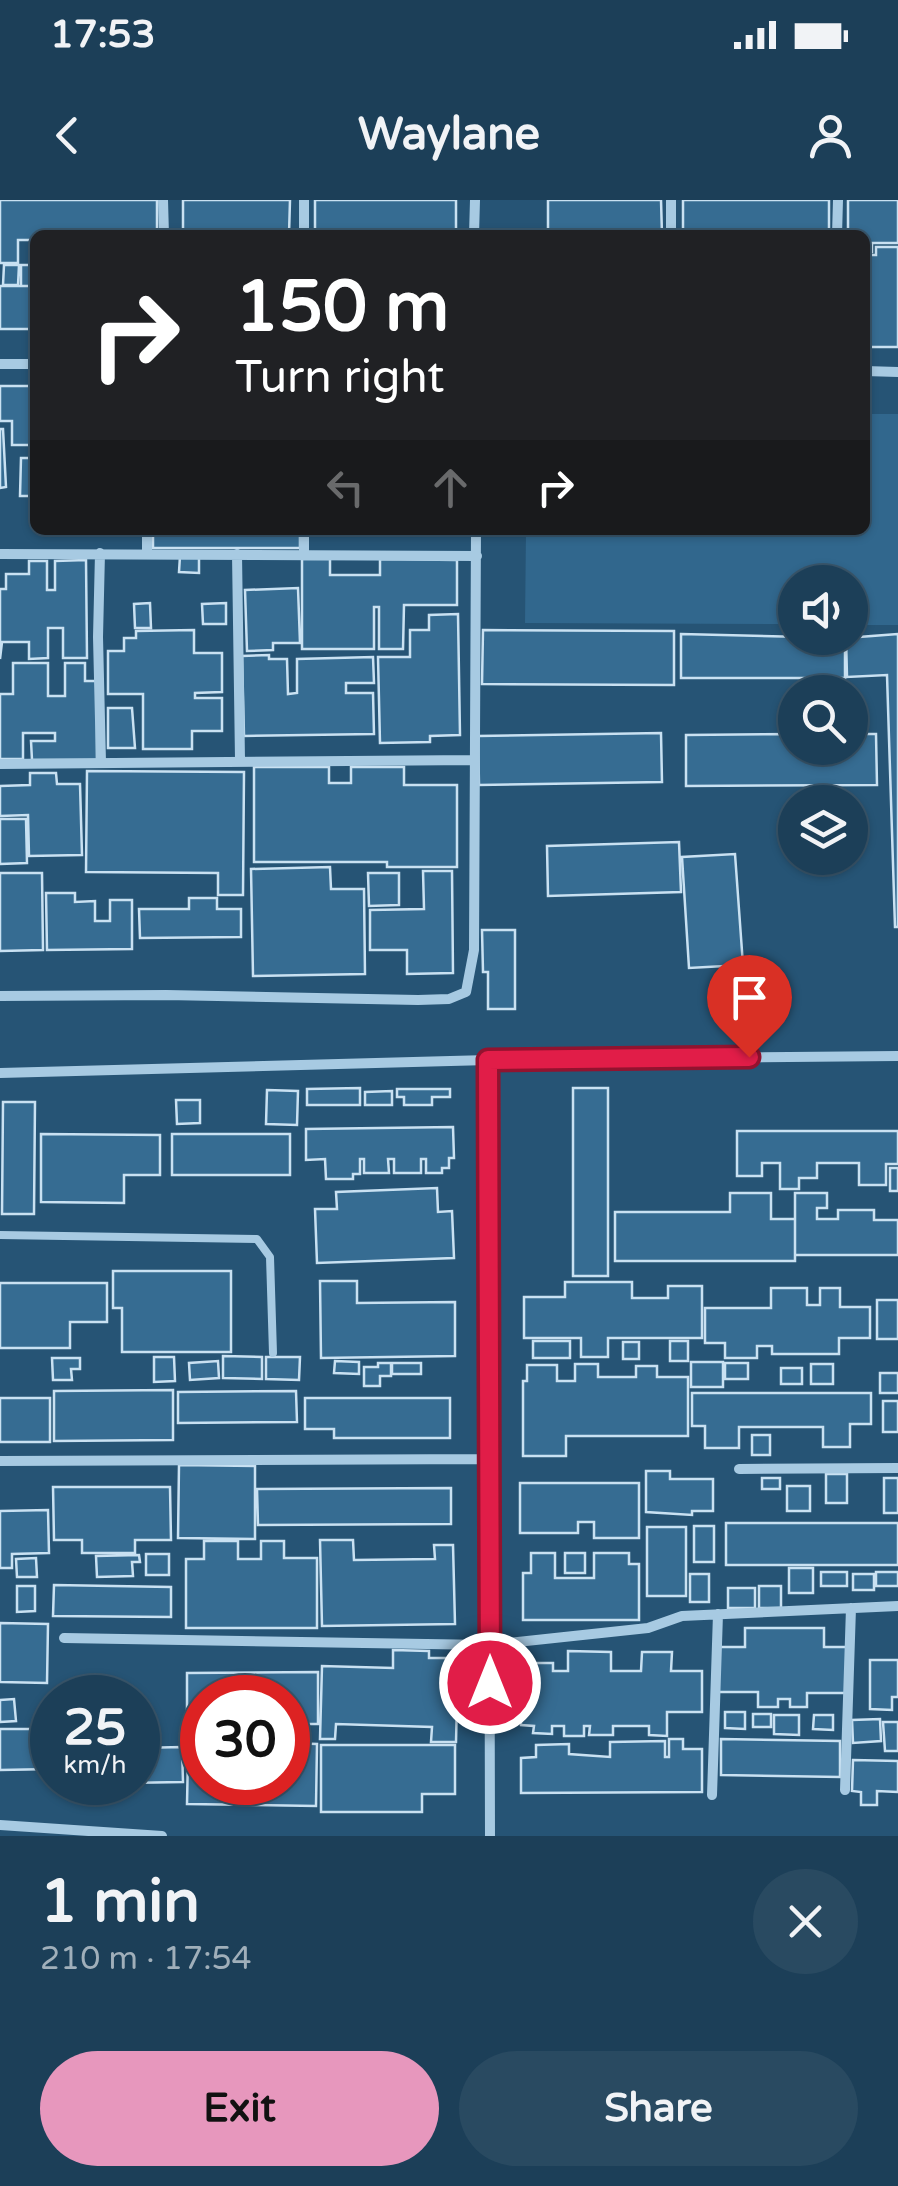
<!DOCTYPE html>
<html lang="en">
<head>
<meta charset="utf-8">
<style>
  body { margin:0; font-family:"Varela Round",sans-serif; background:#294a61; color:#f1f3f6; height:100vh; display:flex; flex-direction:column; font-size:38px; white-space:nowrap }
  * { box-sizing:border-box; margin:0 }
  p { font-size:32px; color:#a0afba }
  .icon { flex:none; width:55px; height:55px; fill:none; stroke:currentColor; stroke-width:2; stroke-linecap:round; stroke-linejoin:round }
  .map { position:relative; height:1636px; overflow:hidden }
  .side { display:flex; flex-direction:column; background:#1c3f58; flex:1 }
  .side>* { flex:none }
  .banner { position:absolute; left:30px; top:30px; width:840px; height:305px; border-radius:15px; box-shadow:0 2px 8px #0004,0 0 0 2px #3a586e; background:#202124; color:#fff; overflow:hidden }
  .tools { position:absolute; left:778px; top:365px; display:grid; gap:20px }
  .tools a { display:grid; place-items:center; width:90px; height:90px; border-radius:50%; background:#1c3f58; box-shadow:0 2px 8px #0004,0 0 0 2px #3a586e; font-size:50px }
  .speed { position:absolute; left:30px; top:1475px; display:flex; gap:20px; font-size:50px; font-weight:700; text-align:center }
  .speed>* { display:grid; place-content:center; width:130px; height:130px; border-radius:50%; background:#1c3f58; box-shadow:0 2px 8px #0004,0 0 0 2px #3a586e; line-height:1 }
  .speed small { font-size:25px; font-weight:400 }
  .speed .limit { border:15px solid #d22; background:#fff; color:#111 }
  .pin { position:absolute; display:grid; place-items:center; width:85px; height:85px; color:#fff; margin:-102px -42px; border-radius:50% 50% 50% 0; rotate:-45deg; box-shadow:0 0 10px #0007 }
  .pin .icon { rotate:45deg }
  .me { position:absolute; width:110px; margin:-55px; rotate:0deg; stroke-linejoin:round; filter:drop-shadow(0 0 8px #0008) }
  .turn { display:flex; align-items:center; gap:35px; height:210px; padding:0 40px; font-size:45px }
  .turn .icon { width:130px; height:130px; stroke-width:2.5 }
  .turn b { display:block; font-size:70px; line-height:85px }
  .lanes { display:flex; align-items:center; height:95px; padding:0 40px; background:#0003; justify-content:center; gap:50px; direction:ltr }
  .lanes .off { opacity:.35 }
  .round { display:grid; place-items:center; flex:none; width:105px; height:105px; border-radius:52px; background:#294a61 }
  .summary { display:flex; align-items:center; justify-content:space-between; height:170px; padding:0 40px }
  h1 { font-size:60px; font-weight:700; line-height:75px }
  .button { display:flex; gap:20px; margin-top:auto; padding:20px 40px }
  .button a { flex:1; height:115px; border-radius:60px; background:#e797bd; color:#111; font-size:40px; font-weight:700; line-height:115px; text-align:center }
  .button a+a { background:#294a61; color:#f1f3f6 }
  .status { display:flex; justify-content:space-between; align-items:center; height:70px; padding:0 50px; background:#1c3f58; direction:ltr }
  .status svg { height:28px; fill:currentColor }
  header { display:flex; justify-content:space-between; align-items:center; height:130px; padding:0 40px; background:#1c3f58; font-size:45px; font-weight:700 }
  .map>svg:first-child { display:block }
  .green { fill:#31678d }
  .building { fill:#366c92; stroke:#c9e1f2; stroke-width:2.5 }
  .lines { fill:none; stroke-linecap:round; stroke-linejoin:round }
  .service { stroke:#a7cae2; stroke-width:8 }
  .minor { stroke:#a7cae2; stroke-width:10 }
  .route-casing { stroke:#92132f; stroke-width:25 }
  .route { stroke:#e11d48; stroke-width:18 }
</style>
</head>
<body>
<div class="status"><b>17:53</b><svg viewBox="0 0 49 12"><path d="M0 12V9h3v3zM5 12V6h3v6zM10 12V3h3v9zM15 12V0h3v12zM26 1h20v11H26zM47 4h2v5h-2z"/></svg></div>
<header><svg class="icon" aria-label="back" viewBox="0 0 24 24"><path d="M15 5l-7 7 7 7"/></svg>Waylane<svg class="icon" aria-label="person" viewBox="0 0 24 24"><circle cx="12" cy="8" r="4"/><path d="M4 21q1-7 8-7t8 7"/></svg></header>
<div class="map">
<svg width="898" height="1636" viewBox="0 0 898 1636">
  <rect width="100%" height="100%" fill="#265475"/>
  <path class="green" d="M865 214H898V425H850V382H795V424L525 423 526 330H865Z"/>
  <path class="building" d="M0 0H157V35H35V40H18V63H0Z
    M183 0H290L289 35H183Z
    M315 0H456V35H315Z
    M548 0H661L662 35H548Z
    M683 0H829V35H683Z
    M848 0H898V43H872V52H865V35H848Z
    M876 47H898V147H865V55H876Z
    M4 65H19L18 85H3Z
    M21 65H35V86H21Z
    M0 86H35V129H0Z
    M0 186H35V225H30V245H12V221H0Z
    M0 229H3L6 287 0 288Z
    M21 258H35V296H20Z
    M153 330H300V348H153Z
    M180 356H199V373L179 372Z
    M302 359H330V375H380V359L457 360V405H404L403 449H379V407H374V449H302Z
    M86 360 87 458H63V428H48V458L29 459V442H2L0 459V389H6V374H29V361H47V390H55V361Z
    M298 388 300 443H273V450L247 451 245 390Z
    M150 403 151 428H135L134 404Z
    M226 403V424H203L202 404Z
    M458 414 460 535 430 536V542L380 543 378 457H410V430H429V415Z
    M194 430V453H222V492L195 493V498H222V531H192V549H143V494H108V451H124V438H136V431Z
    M483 430 674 431V485L482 484Z
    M681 434 845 438V478H681Z
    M898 434V727H895L887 475 847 477 846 438Z
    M269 455V459H287L288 494 297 493V459L373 457 374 483H346V493H373L374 534 244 536 242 456Z
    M13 463H48V496H65V463H85V481H97V560H32L31 541H55V533H23V559H0V494H13Z
    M108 508H132L135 548H108Z
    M661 533 662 582 479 585 478 536Z
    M795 534V548H850V534H876L877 585 686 586V535Z
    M254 567H329V583H351V567H404V585H457V667H387V662H254Z
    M87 571 244 572 243 695H218V673L86 672Z
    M30 573H56L57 584H80L82 655 29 656 28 615 0 616V586L30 585Z
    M0 619H26L27 663 0 664Z
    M679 642 681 692 548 696 547 646Z
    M735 654 743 765 689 768 682 657Z
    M330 667 331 689H364L365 774 253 776 251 669Z
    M423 671H452L453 773 407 774V750H370V710L424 709Z
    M0 673H42L43 750 0 751Z
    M368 673H399V705L369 706Z
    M46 693H75V702L95 701V721H110V700H132V749L47 750Z
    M189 698H217V709H241V737L140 738 139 709H189Z
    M482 730H515V809H488V772H483Z
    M360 888V905H307V889Z
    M573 888H608V1076H573Z
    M397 889H450V897H432V905H404V897H397Z
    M267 890 298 891 297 925 266 924Z
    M392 891V905H365V892Z
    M176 900H200V923L177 924Z
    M3 902H35L34 1014H2Z
    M453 927 454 958H449V968H442V973H426V959H421V973H394V959H388L389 973H364V959H360V974H353V979H326L325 959 306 960V929Z
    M737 931H898V964H886V985H859V963H817V978H799V989H780V963H762V976H737Z
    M41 934 160 935V975H124V1003L41 1002Z
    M172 934H290V975H172Z
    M890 968H898V991H890Z
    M437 988 438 1012 452 1011 454 1058 317 1063 315 1009H337L336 992Z
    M730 993H771V1019H795V1061H615V1012H730Z
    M795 993H827V1008H817V1019H838V1010H874V1020H898V1055H795Z
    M113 1071H231V1152H122V1108H113Z
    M320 1081H357V1103L455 1102V1156L321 1158Z
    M565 1082H632V1098H668V1086H702V1138H608V1157H581V1138H524V1097H565Z
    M0 1083H107V1122H70V1148H0Z
    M771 1088H807V1105H820V1088H840V1107H870V1138H839V1154H772V1146H757V1158H725V1143H705V1108H771Z
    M877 1100H898V1139H877Z
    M533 1141H570V1158H533Z
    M670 1141H688V1161H670Z
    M623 1142H639V1159H623Z
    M223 1156 262 1157V1179L223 1178Z
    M154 1157H174L175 1181 154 1182Z
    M266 1157H300L299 1180 266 1179Z
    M52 1158H80V1169H71L72 1180H53Z
    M218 1161 219 1178 190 1180 189 1163Z
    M335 1161 359 1162V1174L334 1173Z
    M691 1162H723V1187H691Z
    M378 1163H391V1176H380V1186H364V1167H378Z
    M392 1163H421V1174H392Z
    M725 1163H748V1179H725Z
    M575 1164H598V1177H636V1166H657V1177H688V1236H566V1256H523V1181H527V1165H557V1181H575Z
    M811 1164H833V1184H811Z
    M781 1168H802V1184H781Z
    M880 1173H898V1193H880Z
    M173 1190V1240L54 1241V1191Z
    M296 1191 297 1222 178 1223V1192Z
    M692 1193H871V1224H850V1247H823V1227H739V1248H705V1226H692Z
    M0 1198H50V1242H0Z
    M305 1198H450V1238H334V1229H305Z
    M883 1201H898V1232H883Z
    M752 1235H770V1255H752Z
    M179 1265 255 1266V1339L178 1338Z
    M646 1271H670V1279H713V1311H692V1315L646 1312Z
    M826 1274H847V1303H826Z
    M762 1278H780V1289H762Z
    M884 1278H898V1313H884Z
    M520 1283H639V1338H594V1322H578V1333H520Z
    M787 1286H810V1311H787Z
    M53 1287H170L171 1340H135V1353H82V1340H54Z
    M451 1288V1324L258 1325 257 1289Z
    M48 1310 49 1353 12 1354V1368H0V1311Z
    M726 1323H898V1365H726Z
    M694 1326H714V1362H694Z
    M647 1327H686V1396H647Z
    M320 1340H353L354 1360 435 1359 434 1345H453L455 1424 322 1426Z
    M204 1341H238V1359H261V1341H284V1358H317V1428H186V1359H204Z
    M531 1353H555V1378H594V1353H629V1364H639V1420H523V1373H531Z
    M565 1353H585V1373H565Z
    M146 1354H169V1375H146Z
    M139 1355 140 1362H132L133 1376 97 1377 96 1356Z
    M36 1358 37 1377H17L16 1359Z
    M789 1368H813V1393H789Z
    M821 1372H847V1386H821Z
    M876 1372H898V1386H876Z
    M690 1374H709V1402H690Z
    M853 1374H874V1390H853Z
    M54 1385 171 1387V1417L53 1416Z
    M17 1386H35V1411L17 1412Z
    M759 1386H781V1408H759Z
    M728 1388H755V1408H728Z
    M0 1423 48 1424 47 1483 0 1482Z
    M745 1428H824V1447H847V1493H807V1507H790V1499H778V1507H758V1492H717V1447H745Z
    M393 1450 429 1451V1458H458L456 1542H431L432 1527 336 1524 335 1539H320L322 1466 393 1468Z
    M568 1451 611 1452V1471H641L642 1452H672L671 1471H702V1512H667V1536L649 1535V1526H613V1535H589L590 1526H584V1536H564V1526H552V1534L533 1533 534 1526 521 1525V1463H553V1471H568Z
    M870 1460H898V1497H892V1510L870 1509Z
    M318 1472V1524H288V1498H202V1525H187V1473Z
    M14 1499 16 1521 0 1522V1500Z
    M725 1512H745V1529L725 1528Z
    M753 1514H771V1527H753Z
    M774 1515H799V1535L774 1534Z
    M814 1515H833V1530L813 1529Z
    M880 1519 881 1541 853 1543 852 1520Z
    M883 1522H898V1551H885Z
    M0 1529H52V1569L0 1570Z
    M669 1539H683V1549H702V1592L521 1593V1558L536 1557V1545L569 1544V1554L610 1557V1542L665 1541V1557H669Z
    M721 1539 840 1541V1577L721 1575Z
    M288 1543 317 1544 316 1606 187 1604 188 1556 202 1557V1582H288Z
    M321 1545H455V1594H422V1612H321Z
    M182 1547 183 1582 65 1584 138 1582V1548Z
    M853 1560 898 1561V1592L877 1591V1605H861V1592L852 1591Z"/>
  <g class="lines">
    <path class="service" d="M0 1035 257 1039 270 1057 273 1153"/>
    <path class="minor" d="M163 0 164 35
      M304 0V35
      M474 35 475 0
      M671 35V0
      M837 35 838 0
      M0 164H35
      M865 171 898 172
      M147 330V353
      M304 330V353
      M100 353 98 437 101 562
      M0 354 477 356
      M237 354 240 560
      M0 564 475 560
      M0 796 166 795 418 800 449 799 466 792 474 750 476 330
      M488 860 490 1636
      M0 873 488 860 898 856
      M0 1261 488 1259
      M739 1269 898 1268
      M64 1438 489 1445 648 1428 682 1416 898 1406
      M845 1590 851 1408
      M712 1595 718 1414
      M0 1625 162 1636"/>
  </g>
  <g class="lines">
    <g class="route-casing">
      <path id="route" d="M490 1483 488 860 749 857"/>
    </g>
    <use href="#route" class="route"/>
  </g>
</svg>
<div class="tools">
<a><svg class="icon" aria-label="sound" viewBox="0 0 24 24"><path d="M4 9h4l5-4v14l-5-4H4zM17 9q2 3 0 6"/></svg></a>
<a><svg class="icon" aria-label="search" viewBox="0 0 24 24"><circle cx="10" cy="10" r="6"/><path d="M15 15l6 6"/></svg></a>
<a><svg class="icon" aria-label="layers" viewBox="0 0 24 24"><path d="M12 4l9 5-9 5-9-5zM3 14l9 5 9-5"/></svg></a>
</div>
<div class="speed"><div>25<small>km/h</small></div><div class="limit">30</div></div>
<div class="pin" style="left:749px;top:857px;background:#d93025"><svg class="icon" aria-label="arrive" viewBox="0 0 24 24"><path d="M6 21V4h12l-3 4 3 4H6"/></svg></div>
<svg class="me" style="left:490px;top:1483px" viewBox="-20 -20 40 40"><circle r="17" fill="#e11d48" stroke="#fff" stroke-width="3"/><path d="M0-11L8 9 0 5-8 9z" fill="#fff"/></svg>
<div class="banner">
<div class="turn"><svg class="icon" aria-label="right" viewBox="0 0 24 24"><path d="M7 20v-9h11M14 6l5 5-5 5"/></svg><div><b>150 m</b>Turn right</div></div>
<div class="lanes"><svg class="icon off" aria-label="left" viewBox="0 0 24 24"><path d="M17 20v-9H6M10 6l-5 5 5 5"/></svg><svg class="icon off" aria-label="ahead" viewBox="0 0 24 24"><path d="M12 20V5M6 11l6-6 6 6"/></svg><svg class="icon" aria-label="right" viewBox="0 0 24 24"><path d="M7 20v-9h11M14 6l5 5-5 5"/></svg></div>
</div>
</div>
<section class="side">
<div class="summary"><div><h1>1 min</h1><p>210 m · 17:54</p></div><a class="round"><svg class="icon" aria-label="close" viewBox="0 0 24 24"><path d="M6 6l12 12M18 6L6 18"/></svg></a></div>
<div class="button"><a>Exit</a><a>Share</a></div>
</section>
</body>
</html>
